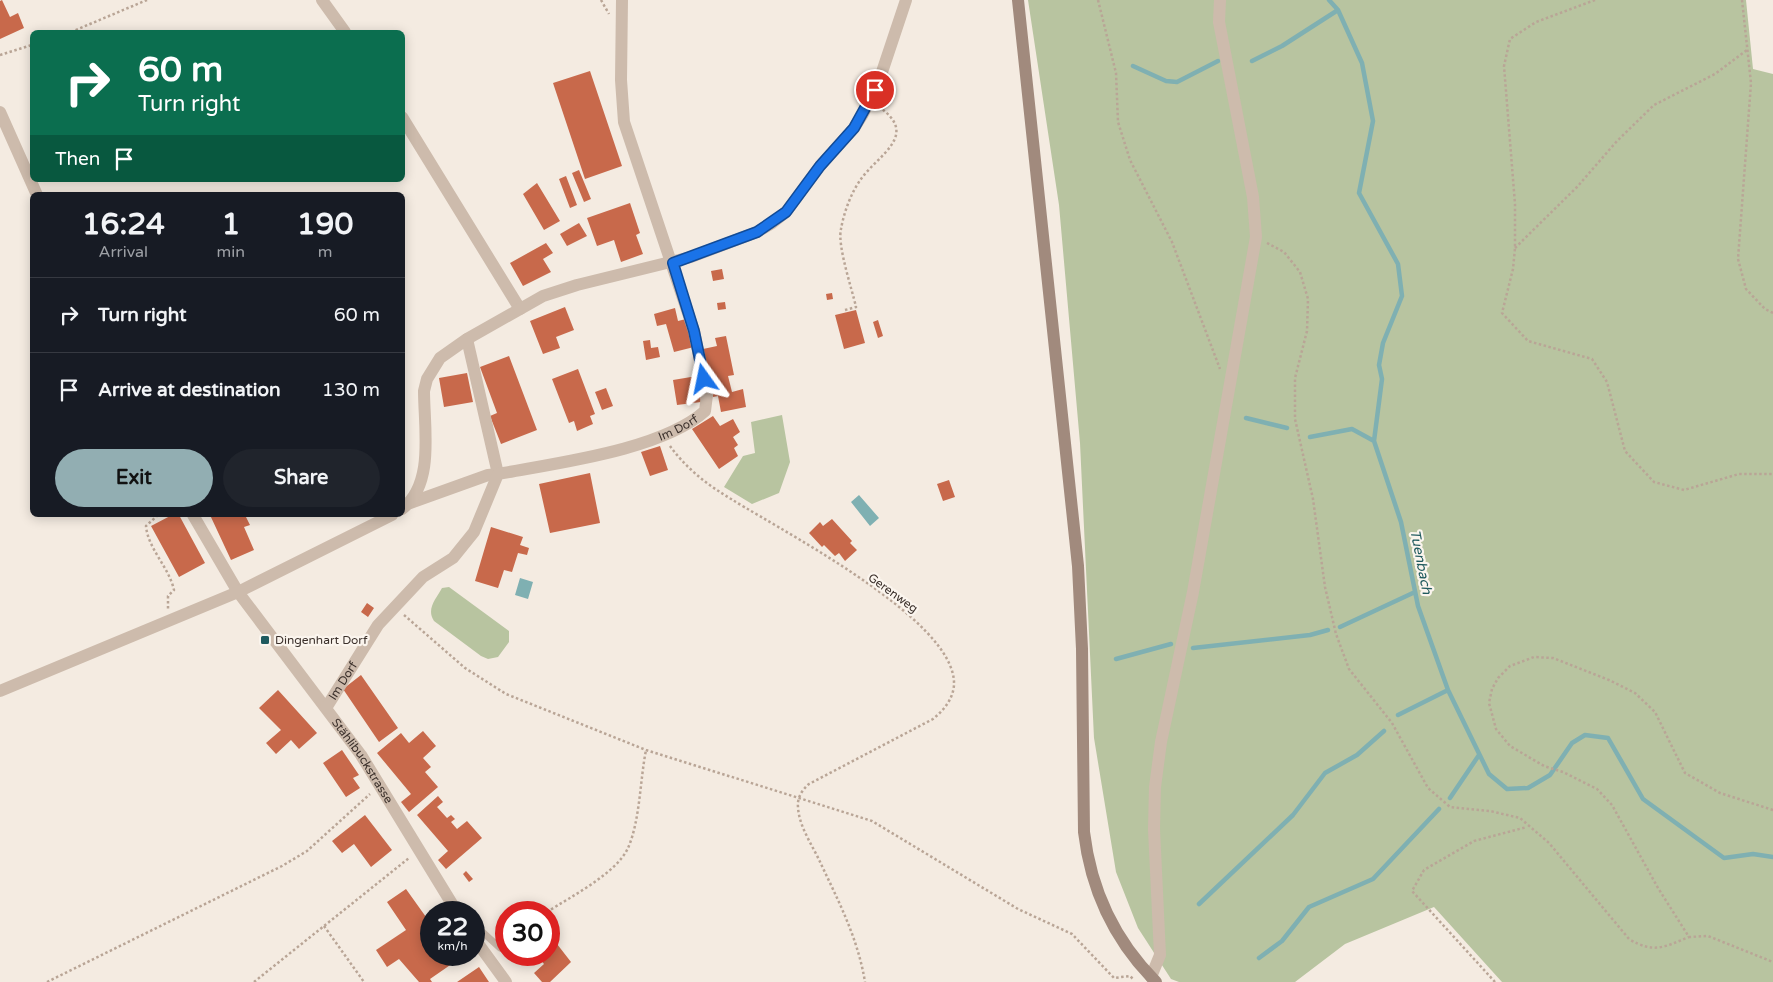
<!DOCTYPE html>
<html lang="en">
<head>
<meta charset="utf-8">
<style>
  body { margin:0; font-family:"Varela Round",sans-serif; background:#20242c; color:#f1f3f6; height:100vh; display:flex; flex-direction:column; font-size:19px; white-space:nowrap }
  * { box-sizing:border-box; margin:0 }
  p { font-size:16px; color:#9ea1a6 }
  .icon { flex:none; width:28px; height:28px; fill:none; stroke:currentColor; stroke-width:2; stroke-linecap:round; stroke-linejoin:round }
  .map { position:relative; flex:1; overflow:hidden }
  .drawer { position:absolute; left:30px; top:192px; width:375px; height:325px; display:flex; flex-direction:column; background:#171b24; border-radius:8px; box-shadow:0 2px 12px #0003 }
  .drawer>* { flex:none }
  .hud { position:absolute; left:30px; top:30px; width:375px; height:152px; border-radius:8px; box-shadow:0 2px 12px #0003; background:#0b6e4f; color:#fff; overflow:hidden }
  .speed { position:absolute; left:420px; top:901px; display:flex; gap:10px; font-size:25px; font-weight:700; text-align:center }
  .speed>* { display:grid; place-content:center; width:65px; height:65px; border-radius:50%; background:#171b24; box-shadow:0 2px 12px #0003; line-height:1 }
  .speed small { font-size:12px; font-weight:400 }
  .speed .limit { border:8px solid #d22; background:#fff; color:#111 }
  .pin { position:absolute; display:grid; place-items:center; width:42px; height:42px; color:#fff; margin:-21px; border:2px solid #fff; border-radius:50%; box-shadow:0 1px 5px #0007 }
  .me { position:absolute; width:55px; margin:-28px; rotate:348deg; stroke-linejoin:round; filter:drop-shadow(0 0 4px #0008) }
  .turn { display:flex; align-items:center; gap:18px; height:105px; padding:0 25px; font-size:22px }
  .turn .icon { width:65px; height:65px; stroke-width:2.5 }
  .turn b { display:block; font-size:35px; line-height:42px }
  .then { display:flex; align-items:center; height:48px; padding:0 25px; background:#0003; gap:10px; font-size:19px }
  .eta { display:flex; justify-content:space-evenly; align-items:center; height:85px; text-align:center }
  .eta b { font-size:30px; font-weight:800; line-height:35px }
  .action { display:flex; gap:10px; margin-top:auto; padding:10px 25px }
  .action a { flex:1; height:58px; border-radius:30px; background:#92aeb2; color:#111; font-size:20px; font-weight:800; line-height:58px; text-align:center }
  .action a+a { background:#20242c; color:#f1f3f6 }
  ul { padding:0; list-style:none }
  li { display:flex; align-items:center; gap:15px; height:75px; padding:0 25px; border-top:1px solid #363941 }
  li div { flex:1 }
  li b { display:block; font-size:19px }
  li em { font-style:normal }
  .map>svg:first-child { display:block }
  .green { fill:#b8c4a0 }
  .water { fill:#7fb0b2 }
  .lines { fill:none; stroke-linecap:round; stroke-linejoin:round }
  .stream { stroke:#7fb0b2; stroke-width:4.5 }
  .building { fill:#c8694b }
  .path { stroke:#b9a596; stroke-width:2.5; stroke-dasharray:2.5 2.5; stroke-linecap:butt }
  .lane { stroke:#cdbbac; stroke-width:7 }
  .street { stroke:#cdbbac; stroke-width:12 }
  .secondary { stroke:#a18a7d; stroke-width:12 }
  .route-casing { stroke:#114b97; stroke-width:12 }
  .route { stroke:#1a73e8; stroke-width:9 }
  .poi-dot { fill:#1f5a5e; stroke:#fbf5ee; stroke-width:2 }
  .labels { text-anchor:middle; dominant-baseline:central; stroke-width:4.5; stroke-linejoin:round; paint-order:stroke }
  .street-label { font-size:12px; fill:#3b302b; stroke:#fbf5ee }
  .poi-label { font-size:12px; fill:#3b302b; stroke:#fbf5ee; text-anchor:start }
  .water-label { font-size:14px; font-style:italic; fill:#1f5a5e; stroke:#fbf5ee }
</style>
</head>
<body>
<div class="map">
<svg width="1773" height="982" viewBox="0 0 1773 982">
  <rect width="100%" height="100%" fill="#f4ebe1"/>
  <path class="green" d="M1028 0H1746L1753 69 1773 74V982H1502L1434 907 1345 944 1295 982H1179L1171 979 1138 928 1116 872 1094 738 1080 443 1059 205Z
    M782 415 790 462 779 493 752 504 724 487 743 456 755 453 751 422Z
    M449 587 509 631V642L498 657 488 659 481 656 434 621C426 609 436 599 442 588Z"/>
  <path class="water" d="M859 495 879 518 870 526 851 502Z
    M520 578 533 582 528 599 515 595Z"/>
  <g class="lines">
    <path class="stream" d="M1329 0 1338 10 1362 63 1373 121 1359 193 1398 264 1402 296 1383 343 1379 365 1382 379 1374 441 1401 522 1418 606 1448 690 1489 774 1507 789 1528 788 1550 775 1572 743 1585 735 1608 738 1643 799 1724 858 1753 854 1773 857
      M1252 61 1282 46 1338 10
      M1133 66 1166 81 1177 82 1218 61
      M1246 418 1287 428
      M1310 437 1352 429 1374 441
      M1340 627 1415 592
      M1193 648 1310 635 1328 630
      M1116 659 1171 644
      M1398 715 1448 690
      M1450 798 1479 755
      M1199 904 1293 815 1325 773 1357 755 1384 731
      M1259 958 1282 941 1309 907 1373 879 1439 809"/>
  </g>
  <path class="building" d="M2 0 10 17 18 13 24 28 0 39V1Z
    M590 71 622 166 585 179 553 83Z
    M579 170 591 199 584 202 572 173Z
    M566 176 577 205 570 208 559 179Z
    M537 183 560 221 544 230 523 194Z
    M630 203 640 233 636 235 643 254 621 262 614 240 597 246 587 218Z
    M579 223 587 236 567 246 560 234Z
    M546 243 553 253 543 259 551 272 523 286 510 263Z
    M722 269 724 279 713 281 711 271Z
    M832 293 833 299 827 300 826 294Z
    M725 302 726 309 718 310 717 303Z
    M565 307 574 330 556 337 560 348 543 354 530 321Z
    M675 308 678 321 686 319 694 347 674 352 666 324 657 326 654 314Z
    M856 310 865 343 844 349 835 315Z
    M878 320 883 336 878 338 873 322Z
    M726 336 734 375 728 376 732 392 743 389 746 407 721 412 718 396 713 397 703 349 717 346 715 338Z
    M650 340 651 348 658 347 660 357 646 360 643 341Z
    M509 356 537 430 501 444 490 416 497 413 480 367Z
    M578 369 595 414 590 416 593 424 577 431 574 421 569 423 552 379Z
    M467 373 473 402 444 407 439 378Z
    M697 376 701 402 677 405 673 380Z
    M606 388 613 406 602 410 595 392Z
    M713 416 720 426 733 419 740 432 733 437 738 445 734 448 738 456 719 469 692 429Z
    M660 446 668 470 650 476 641 452Z
    M590 473 600 523 550 533 539 484Z
    M949 480 955 497 943 501 937 484Z
    M172 515H179L205 563 179 577 151 526Z
    M210 515H245L250 525 244 527 254 550 231 560Z
    M832 519 852 541 850 543 857 550 845 561 839 553 835 556 824 545 822 547 809 533 820 522 823 526Z
    M491 527 523 537 520 545 529 548 527 555 518 553 512 572 504 570 498 588 475 581Z
    M367 603 374 608 368 617 361 612Z
    M361 675 398 728 379 742 343 689Z
    M278 690 317 733 299 749 291 740 276 754 266 743 281 730 259 708Z
    M423 731 436 746 423 758 431 767 425 772 438 787 409 812 401 802 411 794 377 753 401 733 409 743Z
    M342 750 359 775 353 778 360 788 346 797 323 763Z
    M438 796 443 802 437 807 447 818 451 815 455 819 451 822 457 829 467 821 482 838 446 869 438 860 448 851 417 815Z
    M365 815 392 850 371 867 354 844 342 853 332 841Z
    M466 871 473 879 469 882 463 874Z
    M406 889 426 917 430 915 431 917V955H452L456 961 430 979 432 982H419L399 959 387 967 376 950 406 930 387 902Z
    M557 944 571 962 550 982H542L534 973 544 964 540 959 544 955H549V951Z
    M479 967 489 982H457Z"/>
  <g class="lines">
    <path class="path" d="M601 0 609 14
      M1098 0 1116 73 1118 122 1130 160 1172 242 1220 369
      M1595 0 1536 22 1510 39 1504 66 1515 204V248L1513 269 1502 313 1528 341 1592 359 1607 382 1625 451 1654 482 1684 490 1739 474H1773
      M1742 0 1751 83 1738 259 1746 289 1765 309 1773 313
      M71 32 147 0
      M0 55 32 45
      M1267 243 1284 252 1300 272 1308 299 1307 331 1295 378V419L1313 499 1325 587 1336 634 1349 669 1392 723 1428 788 1450 807 1490 811 1520 818 1549 843 1629 939C1654 954 1664 947 1689 937
      M1515 248 1577 187 1617 141 1654 105 1715 74 1747 50
      M845 310 856 307C852 289 837 245 841 229 844 212 851 193 861 179 878 155 920 135 879 107
      M670 446C683 464 701 480 720 492 771 526 957 618 954 685 953 699 944 710 933 719L809 784C802 790 797 798 798 807 799 827 813 846 821 864 839 902 858 939 865 982
      M158 515 146 526C148 549 169 567 174 590L168 596V609
      M404 615 465 668 506 694 646 750 872 821 1018 909 1072 934 1114 978 1130 976 1134 980
      M1773 810 1720 793 1685 773 1655 712 1635 693 1609 680 1553 658 1534 657 1510 666 1498 678 1492 689 1489 703 1496 729 1510 746 1544 766 1563 772 1597 789 1612 805 1658 888 1689 937 1708 936 1773 962
      M547 912C570 897 616 874 628 848 640 821 640 780 646 750
      M324 926 364 982
      M47 982 282 866 307 851 370 794
      M254 982 409 858
      M1495 982 1412 891 1424 870 1474 841 1527 827"/>
    <path class="lane" d="M474 927H477L500 948"/>
    <g class="street">
      <path d="M322 0 345 32"/>
      <path d="M0 112 37 195"/>
      <path d="M402 117 520 309"/>
      <path d="M410 503 488 475 498 474 467 339"/>
      <path d="M402 509C435 484 424 428 424 391L427 379 440 358 467 339 543 296 577 285 691 257 757 232 772 223 786 212 820 166 854 128 863 114 879 81 906 0"/>
      <path id="s1" d="M193 515 238 592 361 755 457 912"/>
      <path d="M0 691 238 592 392 515"/>
      <path id="s2" d="M326 708 378 625 423 577 453 558 474 532 498 474C556 463 662 450 705 411L707 395 694 331 624 122 621 80 622 0"/>
      <path d="M474 938 506 982"/>
      <path d="M1151 977 1160 955 1154 829 1155 787 1161 742 1193 592 1256 237 1253 197 1219 22 1220 0"/>
    </g>
    <path class="secondary" d="M1018 0 1078 566 1082 649 1084 832C1091 891 1114 940 1156 982"/>
  </g>
  <g class="lines">
    <g class="route-casing">
      <path id="route" d="M704 379 694 331 673 263 757 232 786 212 820 166 854 128 875 90"/>
    </g>
    <use href="#route" class="route"/>
  </g>
  <rect class="poi-dot" x="260" y="635" width="10" height="10" rx="2.5"/>
  <g class="labels">
    <g class="street-label">
      <text stroke="none"><textPath href="#s2" startOffset="482">Im Dorf</textPath></text>
      <text transform="translate(893 593) rotate(36)">Gerenweg</text>
      <text stroke="none"><textPath href="#s2" startOffset="32">Im Dorf</textPath></text>
      <text stroke="none"><textPath href="#s1" startOffset="299">Stählibuckstrasse</textPath></text>
    </g>
    <g class="poi-label">
      <text x="275" y="640">Dingenhart Dorf</text>
    </g>
    <g class="water-label">
      <text transform="translate(1421 562) rotate(79)">Tuenbach</text>
    </g>
  </g>
</svg>
<div class="speed"><div>22<small>km/h</small></div><div class="limit">30</div></div>
<div class="pin" style="left:875px;top:90px;background:#d93025"><svg class="icon" aria-label="arrive" viewBox="0 0 24 24"><path d="M6 21V4h12l-3 4 3 4H6"/></svg></div>
<svg class="me" style="left:704px;top:379px" viewBox="-20 -20 40 40"><path d="M0-17L14 15 0 8-14 15z" fill="#1a73e8" stroke="#fff" stroke-width="4"/></svg>
<div class="hud">
<div class="turn"><svg class="icon" aria-label="right" viewBox="0 0 24 24"><path d="M7 20v-9h11M14 6l5 5-5 5"/></svg><div><b>60 m</b>Turn right</div></div>
<div class="then">Then<svg class="icon" aria-label="arrive" viewBox="0 0 24 24"><path d="M6 21V4h12l-3 4 3 4H6"/></svg></div>
</div>
<section class="drawer">
<div class="eta">
<div><b>16:24</b><p>Arrival</p></div>
<div><b>1</b><p>min</p></div>
<div><b>190</b><p>m</p></div>
</div>
<ul>
<li><svg class="icon" aria-label="right" viewBox="0 0 24 24"><path d="M7 20v-9h11M14 6l5 5-5 5"/></svg><div><b>Turn right</b></div><em>60 m</em></li>
<li><svg class="icon" aria-label="arrive" viewBox="0 0 24 24"><path d="M6 21V4h12l-3 4 3 4H6"/></svg><div><b>Arrive at destination</b></div><em>130 m</em></li>
</ul>
<div class="action"><a>Exit</a><a>Share</a></div>
</section>
</div>
</body>
</html>
